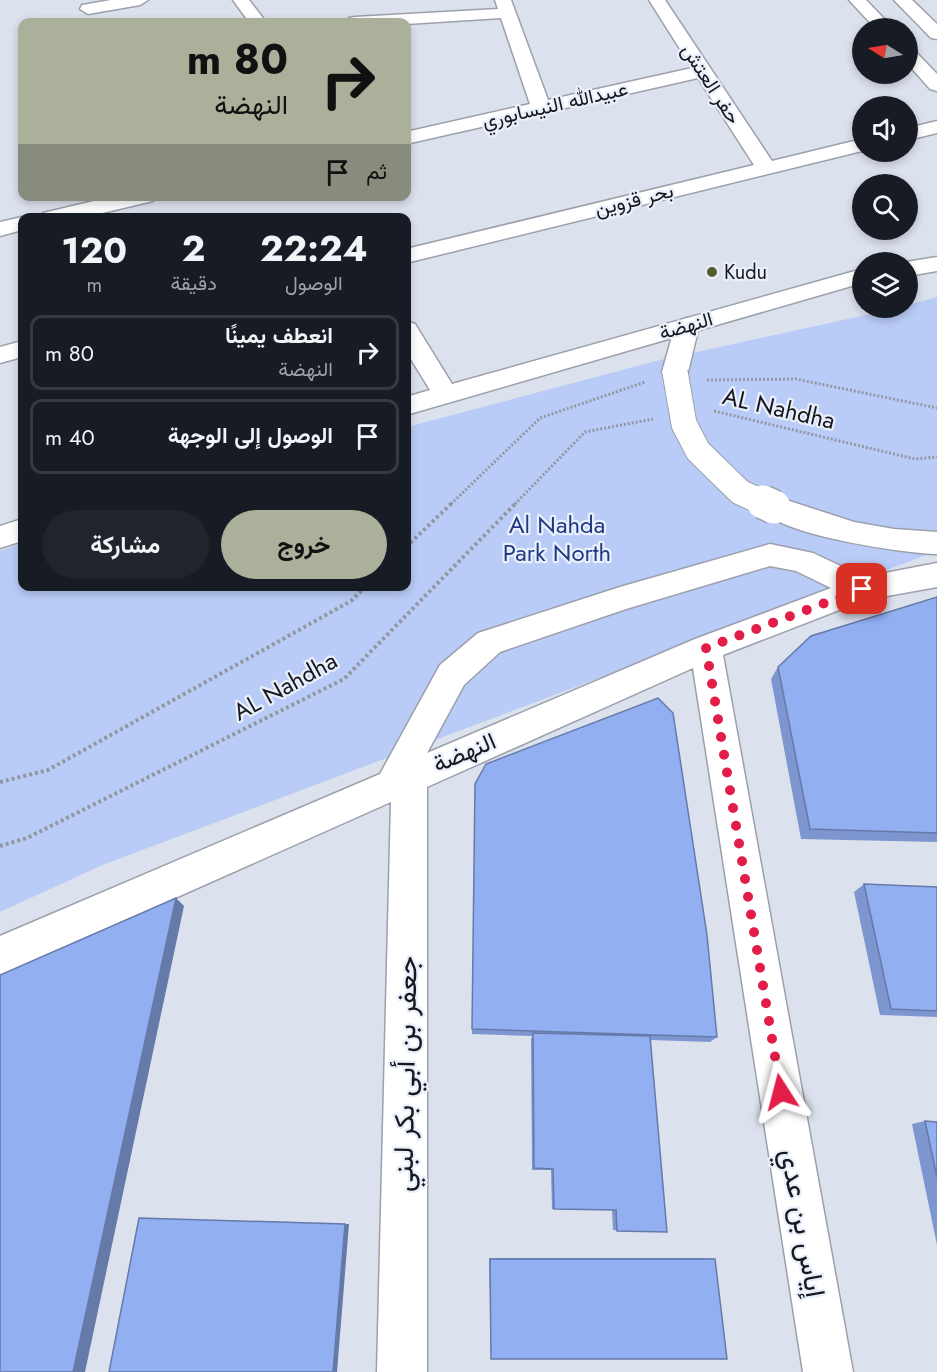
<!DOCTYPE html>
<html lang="ar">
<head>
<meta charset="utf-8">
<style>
  body { margin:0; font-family:Jost,Vazirmatn,sans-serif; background:#20242c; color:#f1f3f6; direction:rtl; height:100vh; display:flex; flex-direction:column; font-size:22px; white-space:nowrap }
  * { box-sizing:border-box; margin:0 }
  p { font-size:20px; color:#9ea1a6 }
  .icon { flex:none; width:33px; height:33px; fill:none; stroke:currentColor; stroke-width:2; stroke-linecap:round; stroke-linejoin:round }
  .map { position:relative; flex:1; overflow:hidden; direction:ltr }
  .sheet { position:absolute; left:18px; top:213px; width:393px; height:378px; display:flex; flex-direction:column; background:#171b24; border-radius:12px; box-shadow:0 3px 9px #0003; direction:rtl }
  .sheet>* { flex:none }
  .guide { position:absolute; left:18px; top:18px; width:393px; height:183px; border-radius:12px; box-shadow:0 3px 9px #0003; direction:rtl; background:#abb09b; color:#111; overflow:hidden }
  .needle { width:39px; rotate:281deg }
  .buttons { position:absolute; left:852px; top:18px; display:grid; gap:12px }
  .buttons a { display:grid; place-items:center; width:66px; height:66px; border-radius:50%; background:#171b24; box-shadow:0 3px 9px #0003; font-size:30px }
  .pin { position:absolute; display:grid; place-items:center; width:51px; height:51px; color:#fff; margin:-26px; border-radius:12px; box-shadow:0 3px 9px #0006 }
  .me { position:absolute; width:66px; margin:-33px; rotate:351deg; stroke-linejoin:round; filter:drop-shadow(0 0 4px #0008) }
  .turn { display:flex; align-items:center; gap:21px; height:126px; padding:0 24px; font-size:27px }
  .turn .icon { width:78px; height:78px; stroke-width:2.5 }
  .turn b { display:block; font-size:42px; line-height:51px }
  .then { display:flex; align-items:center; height:57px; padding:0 24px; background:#0003; gap:12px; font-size:22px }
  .eta { display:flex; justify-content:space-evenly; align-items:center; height:102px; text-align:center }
  .eta b { font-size:36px; font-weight:700; line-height:42px }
  .cta { display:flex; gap:12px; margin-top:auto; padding:12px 24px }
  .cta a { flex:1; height:69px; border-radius:36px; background:#abb09b; color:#111; font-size:24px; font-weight:700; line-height:69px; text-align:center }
  .cta a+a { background:#20242c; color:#f1f3f6 }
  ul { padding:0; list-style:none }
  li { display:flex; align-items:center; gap:18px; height:75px; margin:0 12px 9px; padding:0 12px; border:3px solid #363941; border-radius:12px }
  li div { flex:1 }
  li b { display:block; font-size:22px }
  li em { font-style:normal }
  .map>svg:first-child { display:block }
  .green { fill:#b9ccf7 }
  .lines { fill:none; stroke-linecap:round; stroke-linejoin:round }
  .minor-casing { stroke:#9ba0ac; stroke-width:3 }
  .major-casing { stroke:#9ba0ac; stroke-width:3 }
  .path-far1 { stroke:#9397a1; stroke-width:3; stroke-dasharray:2 2; stroke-linecap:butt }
  .path { stroke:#9397a1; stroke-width:4; stroke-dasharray:3 3; stroke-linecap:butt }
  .minor { fill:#fff; fill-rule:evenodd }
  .major { fill:#fff; fill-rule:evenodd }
  .major-bridge-far1-casing { stroke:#9ba0ac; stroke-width:27; stroke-linecap:butt }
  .major-bridge-casing { stroke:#9ba0ac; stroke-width:36; stroke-linecap:butt }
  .major-bridge-far1 { stroke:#fff; stroke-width:25 }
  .major-bridge { stroke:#fff; stroke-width:33 }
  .wall { fill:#7d96cf }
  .shaded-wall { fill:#667aa9 }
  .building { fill:#91aff1; stroke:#667aa9; stroke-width:1.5 }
  .route { stroke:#e11d48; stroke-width:10; stroke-dasharray:0 18 }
  .poi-dot { fill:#565d2c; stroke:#e9effb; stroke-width:2 }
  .labels { text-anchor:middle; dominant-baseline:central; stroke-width:4.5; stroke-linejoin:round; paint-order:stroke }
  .far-street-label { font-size:20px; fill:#16181c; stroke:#e9effb }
  .far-poi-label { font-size:20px; fill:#16181c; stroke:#e9effb; text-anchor:start }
  .street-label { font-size:24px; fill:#16181c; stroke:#e9effb }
  .park-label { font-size:24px; fill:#1f3985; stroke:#e9effb }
  .near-street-label { font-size:28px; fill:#16181c; stroke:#e9effb }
</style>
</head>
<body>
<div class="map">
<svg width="937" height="1372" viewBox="0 0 937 1372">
  <rect width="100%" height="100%" fill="#dce1ee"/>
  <path class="green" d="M937 297V551L105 864 0 912V551L22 543V586H406L407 427 660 360 898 308H908V305Z"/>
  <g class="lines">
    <g class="minor-casing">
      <path id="minor" d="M111 0H148L140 5 88 14 80 9 82 5Z
        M233 0H249L266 22H249Z
        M495 0H511L548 100 692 68 649 0H665L772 161 862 139V151L406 263V249L754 165 698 78 406 144V132L530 104 501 18 406 24 346 22 349 18 355 17 498 9Z
        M849 0H866L893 28H875Z
        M894 0H912L937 24V39L931 38Z
        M908 49 914 50 937 74V91L930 89 908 64Z
        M937 121V133L908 140V128Z
        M115 196H155L153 201 81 218H40L43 213Z
        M22 217V230L0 236V222Z
        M937 257V271L908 276 906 262Z
        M862 269V283L406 415V397L430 390 406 351V321L415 324 452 384Z
        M22 341V357L0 363V347Z
        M22 519V541L0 548V526Z
        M770 544 813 553 864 577 937 563V587L865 600 723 655 853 1372H803L693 668 427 787V1372H377L391 802 0 976V936L380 774 440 665 478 633 620 587ZM770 566 796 571 831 588 695 639 427 753 464 685 500 652 626 609Z"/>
    </g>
    <g class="major-casing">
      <path id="major" d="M687 318 696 321 699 326 688 372 684 378 675 380 666 378 662 372 675 326 678 321Z
        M774 496 854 522 894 529 937 532V554C904 553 775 535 760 507L764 500Z"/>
    </g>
    <path class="path-far1" d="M707 380 796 379 937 408
      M714 411 915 459 937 457
      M451 504 540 418 645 382
      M515 504 585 432 653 419"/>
    <path class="path" d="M406 547 453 502
      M0 782 48 770 351 601 366 586
      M0 846 27 838 344 679 517 502"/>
    <use href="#minor" class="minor"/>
    <use href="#major" class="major"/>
    <g class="major-bridge-far1-casing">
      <path id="major-bridge-far1" d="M675 372 684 424 698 451 740 492 766 504"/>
    </g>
    <g class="major-bridge-casing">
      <path id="major-bridge" d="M763 502 774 507"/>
    </g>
    <use href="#major-bridge-far1" class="major-bridge-far1"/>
    <use href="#major-bridge" class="major-bridge"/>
  </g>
  <path class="wall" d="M937 597V842L801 839 771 679 778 667Z
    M475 784 717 1037 710 1042 650 1040 667 1232 613 1230 612 1210 552 1209 551 1170H532L531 1039 532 1036 472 1034Z
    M864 884 937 887V1017L880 1015 854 892Z
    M925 1121 937 1122V1245L912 1124Z
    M489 1258H707L715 1259 491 1359Z"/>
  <path class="shaded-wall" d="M176 898 184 906 85 1372H73Z
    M345 1224H349L337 1372H333Z"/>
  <path class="building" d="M937 597V833L810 829 778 667 811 636Z
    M658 698 673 713 707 935 717 1037 472 1029 475 784 486 764Z
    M864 884 937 887V1011L891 1009Z
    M176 898 73 1372H0V975Z
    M533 1033 650 1036 667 1232 617 1231 616 1210 554 1209 553 1169 534 1168Z
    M925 1121 937 1122V1177Z
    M139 1218 345 1224 333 1372H109Z
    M490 1259H715L727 1359H491Z"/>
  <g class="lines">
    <path class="route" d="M781 1092 706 648 862 589"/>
  </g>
  <circle class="poi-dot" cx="712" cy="272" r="6"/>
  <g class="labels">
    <g class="far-street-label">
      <text transform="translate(711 84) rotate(57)">حفر العتش</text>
      <text transform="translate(555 105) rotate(-13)">عبيدالله النيسابوري</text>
      <text transform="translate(634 200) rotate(-14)">بحر قزوين</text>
      <text transform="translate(686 326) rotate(-16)">النهضة</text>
    </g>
    <g class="far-poi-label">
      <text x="724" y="272">Kudu</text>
    </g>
    <g class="street-label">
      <text transform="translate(779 408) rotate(13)">AL Nahdha</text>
      <text transform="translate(285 686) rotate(-29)">AL Nahdha</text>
      <text transform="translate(464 752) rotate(-23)">النهضة</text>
    </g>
    <g class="park-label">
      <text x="557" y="524">Al Nahda<tspan x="557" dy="28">Park North</tspan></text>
    </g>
    <g class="near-street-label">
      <text transform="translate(405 1074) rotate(-89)">جعفر بن أبي بكر لبني</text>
      <text transform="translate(803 1223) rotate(80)">إياس بن عدي</text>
    </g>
  </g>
</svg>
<div class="buttons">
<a><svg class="needle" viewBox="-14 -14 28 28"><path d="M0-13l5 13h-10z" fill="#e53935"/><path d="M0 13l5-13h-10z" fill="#9ea1a6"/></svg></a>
<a><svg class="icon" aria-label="sound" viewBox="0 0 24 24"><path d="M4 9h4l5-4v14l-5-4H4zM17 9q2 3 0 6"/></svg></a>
<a><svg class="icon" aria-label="search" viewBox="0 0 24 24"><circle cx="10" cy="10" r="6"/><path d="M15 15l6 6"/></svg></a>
<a><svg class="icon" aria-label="layers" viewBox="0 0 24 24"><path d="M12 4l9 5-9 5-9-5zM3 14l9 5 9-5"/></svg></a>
</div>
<div class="pin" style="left:862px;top:589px;background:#d93025"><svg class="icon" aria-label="arrive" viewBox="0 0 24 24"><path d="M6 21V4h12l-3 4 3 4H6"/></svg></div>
<svg class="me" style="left:781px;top:1092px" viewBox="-20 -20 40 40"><path d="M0-17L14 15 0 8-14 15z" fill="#e11d48" stroke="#fff" stroke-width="4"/></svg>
<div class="guide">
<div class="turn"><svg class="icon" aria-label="right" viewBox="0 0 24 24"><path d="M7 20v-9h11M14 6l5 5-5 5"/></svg><div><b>80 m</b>النهضة</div></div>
<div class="then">ثم<svg class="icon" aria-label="arrive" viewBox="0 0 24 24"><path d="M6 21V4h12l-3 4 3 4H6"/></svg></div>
</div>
<section class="sheet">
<div class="eta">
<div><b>22:24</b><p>الوصول</p></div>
<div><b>2</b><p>دقيقة</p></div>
<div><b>120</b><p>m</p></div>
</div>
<ul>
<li><svg class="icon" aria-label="right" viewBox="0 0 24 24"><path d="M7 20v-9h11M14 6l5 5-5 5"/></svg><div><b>انعطف يمينًا</b><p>النهضة</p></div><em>80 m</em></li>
<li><svg class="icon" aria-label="arrive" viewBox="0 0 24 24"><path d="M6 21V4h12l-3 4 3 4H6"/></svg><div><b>الوصول إلى الوجهة</b></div><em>40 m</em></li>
</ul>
<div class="cta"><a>خروج</a><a>مشاركة</a></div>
</section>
</div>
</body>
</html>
